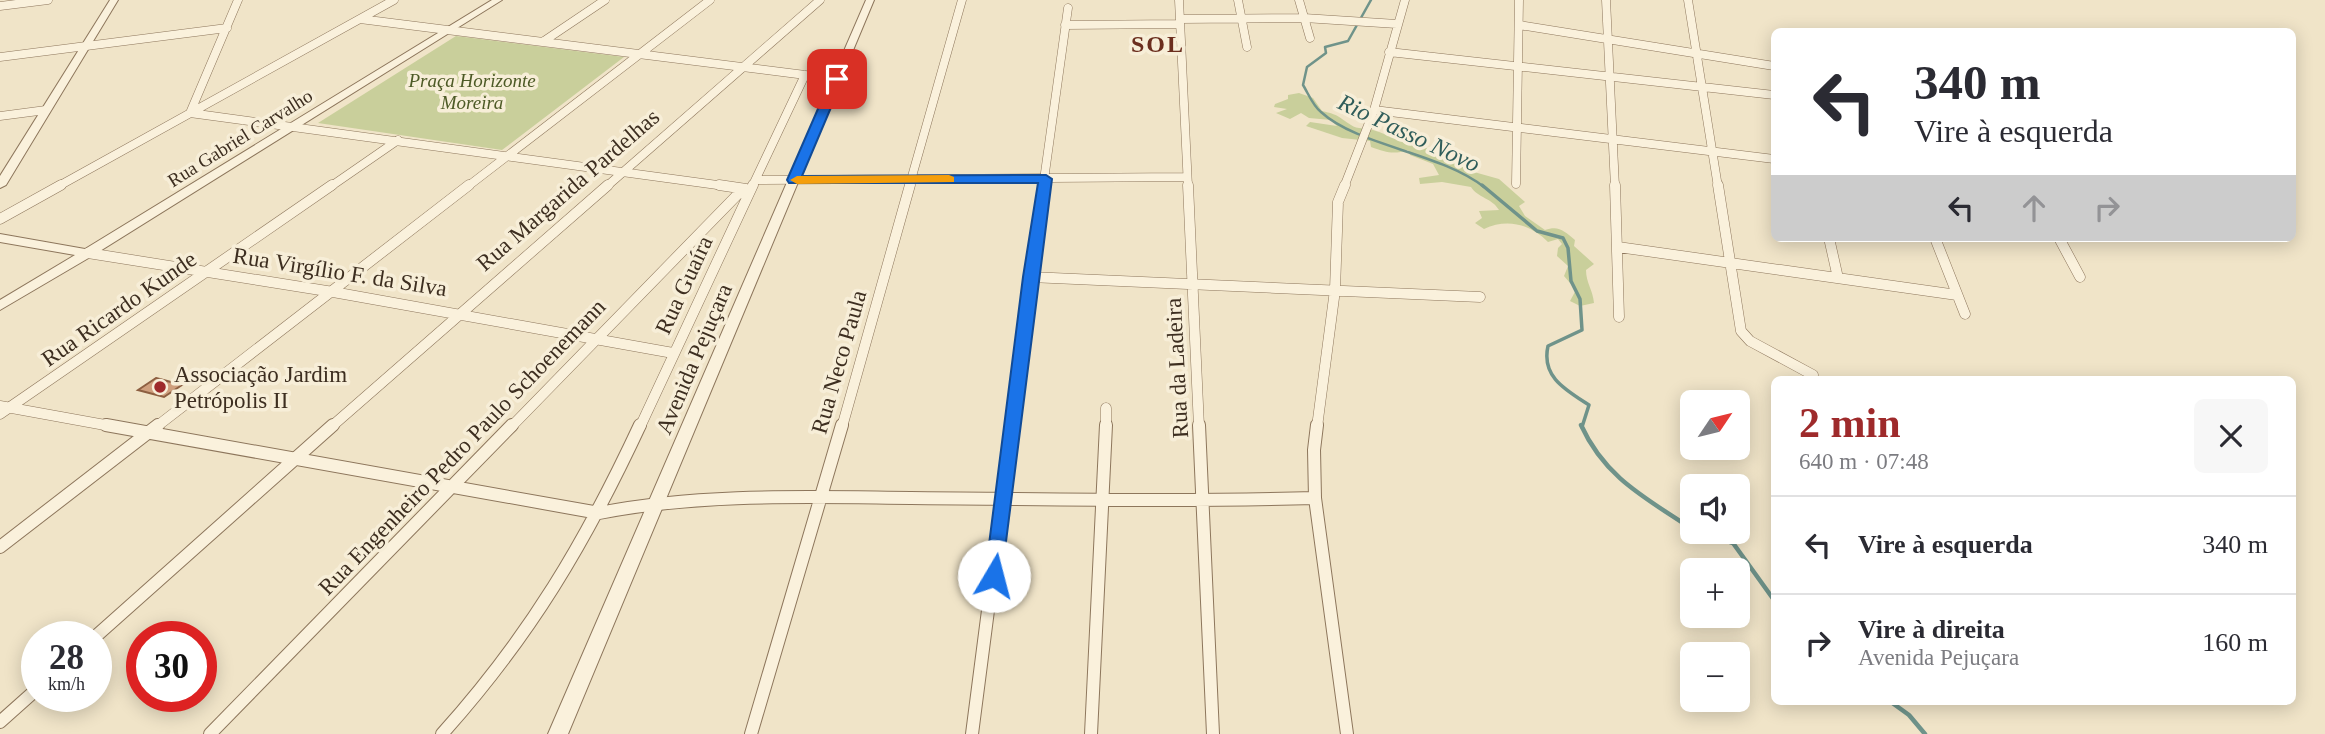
<!DOCTYPE html>
<html lang="pt">
<head>
<meta charset="utf-8">
<style>
  body { margin:0; font-family:Georgia,serif; background:#f7f7f7; color:#2b2b33; height:100vh; display:flex; flex-direction:column; font-size:26px; white-space:nowrap }
  * { box-sizing:border-box; margin:0 }
  p { font-size:23px; color:#7c7c81 }
  .icon { flex:none; width:38px; height:38px; fill:none; stroke:currentColor; stroke-width:2; stroke-linecap:round; stroke-linejoin:round }
  .map { position:relative; flex:1; overflow:hidden }
  .sheet { position:absolute; left:1771px; top:376px; width:525px; height:329px; display:flex; flex-direction:column; background:#fff; border-radius:10px; box-shadow:0 4px 18px #0003 }
  .sheet>* { flex:none }
  .hud { position:absolute; left:1771px; top:28px; width:525px; height:214px; border-radius:10px; box-shadow:0 4px 18px #0003; background:#fff; color:#2b2b33; overflow:hidden }
  .needle { width:46px; rotate:55deg }
  .tools { position:absolute; left:1680px; top:390px; display:grid; gap:14px }
  .tools a { display:grid; place-items:center; width:70px; height:70px; border-radius:10px; background:#fff; box-shadow:0 4px 18px #0003; font-size:35px }
  .speed { position:absolute; left:21px; top:621px; display:flex; gap:14px; font-size:35px; font-weight:700; text-align:center }
  .speed>* { display:grid; place-content:center; width:91px; height:91px; border-radius:50%; background:#fff; box-shadow:0 4px 18px #0003; line-height:1 }
  .speed small { font-size:18px; font-weight:400 }
  .speed .limit { border:10px solid #d22; background:#fff; color:#111 }
  .pin { position:absolute; display:grid; place-items:center; width:60px; height:60px; color:#fff; margin:-30px; border-radius:14px; box-shadow:0 4px 10px #0006 }
  .me { position:absolute; width:77px; margin:-38px; rotate:8deg; stroke-linejoin:round; filter:drop-shadow(0 0 5px #0008) }
  .turn { display:flex; align-items:center; gap:24px; height:147px; padding:0 28px; font-size:32px }
  .turn .icon { width:91px; height:91px; stroke-width:2.5 }
  .turn b { display:block; font-size:49px; line-height:60px }
  .lanes { display:flex; align-items:center; height:66px; padding:0 28px; background:#0003; justify-content:center; gap:35px; direction:ltr }
  .lanes .off { opacity:.35 }
  .round { display:grid; place-items:center; flex:none; width:74px; height:74px; border-radius:10px; background:#f7f7f7 }
  .head { display:flex; align-items:center; justify-content:space-between; height:119px; padding:0 28px }
  h1 { font-size:42px; font-weight:600; line-height:52px; color:#9e2a2b }
  ul { padding:0; list-style:none }
  li { display:flex; align-items:center; gap:21px; height:98px; padding:0 28px; border-top:2px solid #e1e1e2 }
  li div { flex:1 }
  li b { display:block; font-size:26px }
  li em { font-style:normal }
  .map>svg:first-child { display:block }
  .green { fill:#c9cf9b }
  .lines { fill:none; stroke-linecap:round; stroke-linejoin:round }
  .stream-far2 { stroke:#6f938a; stroke-width:2.5 }
  .stream-far1 { stroke:#6f938a; stroke-width:3.5 }
  .stream { stroke:#6f938a; stroke-width:4.5 }
  .building { fill:#cf9f7d; stroke:#8d5f41; stroke-width:2 }
  .minor-far2-casing { stroke:#8d765c; stroke-width:9 }
  .minor-far1-casing { stroke:#8d765c; stroke-width:11 }
  .minor-casing { stroke:#8d765c; stroke-width:14 }
  .tertiary-casing { stroke:#8d765c; stroke-width:2 }
  .minor-far2 { stroke:#faf1dc; stroke-width:8 }
  .minor-far1 { stroke:#faf1dc; stroke-width:10 }
  .minor { stroke:#faf1dc; stroke-width:12 }
  .tertiary { fill:#faf1dc; fill-rule:evenodd }
  .route { fill:#1a73e8; stroke:#114b97; stroke-width:2 }
  .slow { fill:#f59e0b }
  .poi-dot { fill:#9e2a2b; stroke:#f7eed8; stroke-width:2.5 }
  .labels { text-anchor:middle; dominant-baseline:central; stroke-width:7; stroke-linejoin:round; paint-order:stroke }
  .far-park-label { font-size:19px; font-style:italic; fill:#4d5a26; stroke:#f7eed8 }
  .far-street-label { font-size:19px; fill:#3d2e20; stroke:#f7eed8 }
  .street-label { font-size:23px; fill:#3d2e20; stroke:#f7eed8 }
  .poi-label { font-size:23px; fill:#3d2e20; stroke:#f7eed8; text-anchor:start }
  .far-district-label { font-size:24px; font-weight:bold; letter-spacing:2px; fill:#6b2e1e; stroke:#f7eed8 }
  .water-label { font-size:24px; font-style:italic; fill:#2f5d5a; stroke:#f7eed8 }
</style>
</head>
<body>
<div class="map">
<svg width="2325" height="734" viewBox="0 0 2325 734">
  <rect width="100%" height="100%" fill="#f0e4c8"/>
  <path class="green" d="M456 36 624 57 502 150 318 123Z
    M1299 93 1313 98 1322 111C1340 115 1338 117 1351 125 1357 130 1367 127 1373 130 1394 136 1414 152 1437 147L1474 172 1499 179 1525 202 1519 206 1525 216 1545 230C1559 225 1564 231 1575 240L1574 246 1594 264 1586 270C1586 283 1593 290 1594 303L1580 306 1570 301 1576 290 1564 276 1568 266 1557 256 1558 248 1562 244 1558 239 1548 242C1530 224 1507 218 1484 229L1475 223 1482 218 1479 211 1499 210C1492 198 1478 198 1471 187L1442 182 1420 184 1419 178 1439 175 1433 164 1410 155 1408 150C1393 155 1386 152 1371 147L1370 141 1342 138 1306 126 1310 122 1337 126 1331 120 1309 118 1301 113 1290 119 1276 113 1287 109 1274 107 1275 104 1288 99V95Z"/>
  <g class="lines">
    <path class="stream-far2" d="M1371 0 1348 41 1325 47 1326 53 1307 67 1303 85C1308 93 1313 106 1321 112 1358 146 1441 153 1484 187"/>
    <path class="stream-far1" d="M1482 185 1537 231 1563 238 1568 248 1571 281 1580 299 1582 330 1548 346C1541 377 1566 390 1589 405L1582 427"/>
    <path class="stream" d="M1581 425C1605 478 1646 498 1692 529
      M1701 532 1733 543 1774 600
      M1891 702 1909 715 1925 734"/>
  </g>
  <path class="building" d="M156 378 182 385 164 397 138 390Z"/>
  <g class="lines">
    <g class="minor-far2-casing">
      <path id="minor-far2" d="M238 0 190 113 732 187
        M1179 0 1188 187
        M1238 0 1247 47
        M1299 0 1310 38
        M1606 0 1615 187
        M1688 0 1718 187
        M0 6 48 0
        M360 19 837 79
        M1180 19 1304 18 1397 24
        M1065 25 1180 24
        M1519 25 1774 66
        M544 41 605 0
        M1389 52 1774 95
        M0 57 227 28
        M1374 110 1774 159
        M0 116 46 110
        M757 180 1186 177
        M1516 184 1519 0
        M57 187 394 0
        M330 187 398 140
        M467 187 710 0
        M606 187 820 0
        M752 187 805 75
        M909 187 962 0
        M1043 187 1068 8
        M1344 187 1374 110 1405 0"/>
    </g>
    <g class="minor-far1-casing">
      <path id="minor-far1" d="M719 185 746 189
        M1188 185 1199 427
        M1615 185 1619 317
        M1718 185 1741 331 1750 341 1813 375
        M0 219 61 185
        M1829 238 1838 278
        M1935 238 1965 314
        M2059 238 2080 277
        M1618 247 1957 295
        M88 253 333 292 673 353
        M1030 277 1480 297
        M0 406 116 427
        M0 414 332 185
        M156 427 469 185
        M331 427 608 185
        M511 427 743 189
        M640 427 753 185
        M842 427 910 185
        M1012 427 1043 185
        M1106 427V408
        M1317 427 1335 290 1338 202 1345 185"/>
    </g>
    <g class="minor-casing">
      <path id="minor" d="M106 425 599 513C701 493 807 497 911 498 1046 499 1180 502 1315 498
        M1199 425 1213 734
        M1317 425 1314 450 1315 498 1347 734
        M0 547 158 425
        M95 637 333 425
        M0 722 37 689
        M210 734 512 425
        M442 734C530 636 585 543 640 425
        M751 734 842 425
        M972 734 1012 425
        M1091 734 1106 425"/>
    </g>
    <g class="tertiary-casing">
      <path id="tertiary" d="M110 0H118L6 185 0 188V176Z
        M492 0H502L92 256 0 310V300L75 255 0 242V234L85 249Z
        M866 0H874L568 734H548Z"/>
    </g>
    <use href="#minor-far2" class="minor-far2"/>
    <use href="#minor-far1" class="minor-far1"/>
    <use href="#minor" class="minor"/>
    <use href="#tertiary" class="tertiary"/>
  </g>
  <path class="route" d="M837 75 843 79 802 176 1046 175 1052 179 1001 581H987L985 576 1023 277 1038 183H789L787 180 831 79Z"/>
  <path class="slow" d="M949 175 954 177V182L797 184 790 180 797 176Z"/>
  <circle class="poi-dot" cx="160" cy="387" r="7"/>
  <g class="labels">
    <g class="far-park-label">
      <text x="472" y="80">Praça Horizonte<tspan x="472" dy="22">Moreira</tspan></text>
    </g>
    <g class="far-street-label">
      <text transform="translate(240 138) rotate(-32)">Rua Gabriel Carvalho</text>
    </g>
    <g class="street-label">
      <text transform="translate(568 190) rotate(-41)">Rua Margarida Pardelhas</text>
      <text transform="translate(340 272) rotate(9)">Rua Virgílio F. da Silva</text>
      <text transform="translate(684 285) rotate(-65)">Rua Guaíra</text>
      <text transform="translate(119 309) rotate(-35)">Rua Ricardo Kunde</text>
      <text transform="translate(694 359) rotate(-67)">Avenida Pejuçara</text>
      <text transform="translate(839 362) rotate(-74)">Rua Neco Paula</text>
      <text transform="translate(1177 368) rotate(-93)">Rua da Ladeira</text>
      <text transform="translate(462 447) rotate(-46)">Rua Engenheiro Pedro Paulo Schoenemann</text>
    </g>
    <g class="poi-label">
      <text x="174" y="374">Associação Jardim<tspan x="174" dy="26">Petrópolis II</tspan></text>
    </g>
    <g class="far-district-label">
      <text x="1158" y="44">SOL</text>
    </g>
    <g class="water-label">
      <text transform="translate(1409 133) rotate(25)">Rio Passo Novo</text>
    </g>
  </g>
</svg>
<div class="tools">
<a><svg class="needle" viewBox="-14 -14 28 28"><path d="M0-13l5 13h-10z" fill="#e53935"/><path d="M0 13l5-13h-10z" fill="#7c7c81"/></svg></a>
<a><svg class="icon" aria-label="sound" viewBox="0 0 24 24"><path d="M4 9h4l5-4v14l-5-4H4zM17 9q2 3 0 6"/></svg></a>
<a>+</a>
<a>−</a>
</div>
<div class="speed"><div>28<small>km/h</small></div><div class="limit">30</div></div>
<div class="pin" style="left:837px;top:79px;background:#d93025"><svg class="icon" aria-label="arrive" viewBox="0 0 24 24"><path d="M6 21V4h12l-3 4 3 4H6"/></svg></div>
<svg class="me" style="left:994px;top:576px" viewBox="-20 -20 40 40"><circle r="19" fill="#fff"/><path d="M0-13L10 11 0 6-10 11z" fill="#1a73e8"/></svg>
<div class="hud">
<div class="turn"><svg class="icon" aria-label="left" viewBox="0 0 24 24"><path d="M17 20v-9H6M10 6l-5 5 5 5"/></svg><div><b>340 m</b>Vire à esquerda</div></div>
<div class="lanes"><svg class="icon" aria-label="left" viewBox="0 0 24 24"><path d="M17 20v-9H6M10 6l-5 5 5 5"/></svg><svg class="icon off" aria-label="ahead" viewBox="0 0 24 24"><path d="M12 20V5M6 11l6-6 6 6"/></svg><svg class="icon off" aria-label="right" viewBox="0 0 24 24"><path d="M7 20v-9h11M14 6l5 5-5 5"/></svg></div>
</div>
<section class="sheet">
<div class="head"><div><h1>2 min</h1><p>640 m · 07:48</p></div><a class="round"><svg class="icon" aria-label="close" viewBox="0 0 24 24"><path d="M6 6l12 12M18 6L6 18"/></svg></a></div>
<ul>
<li><svg class="icon" aria-label="left" viewBox="0 0 24 24"><path d="M17 20v-9H6M10 6l-5 5 5 5"/></svg><div><b>Vire à esquerda</b></div><em>340 m</em></li>
<li><svg class="icon" aria-label="right" viewBox="0 0 24 24"><path d="M7 20v-9h11M14 6l5 5-5 5"/></svg><div><b>Vire à direita</b><p>Avenida Pejuçara</p></div><em>160 m</em></li>
</ul>
</section>
</div>
</body>
</html>
